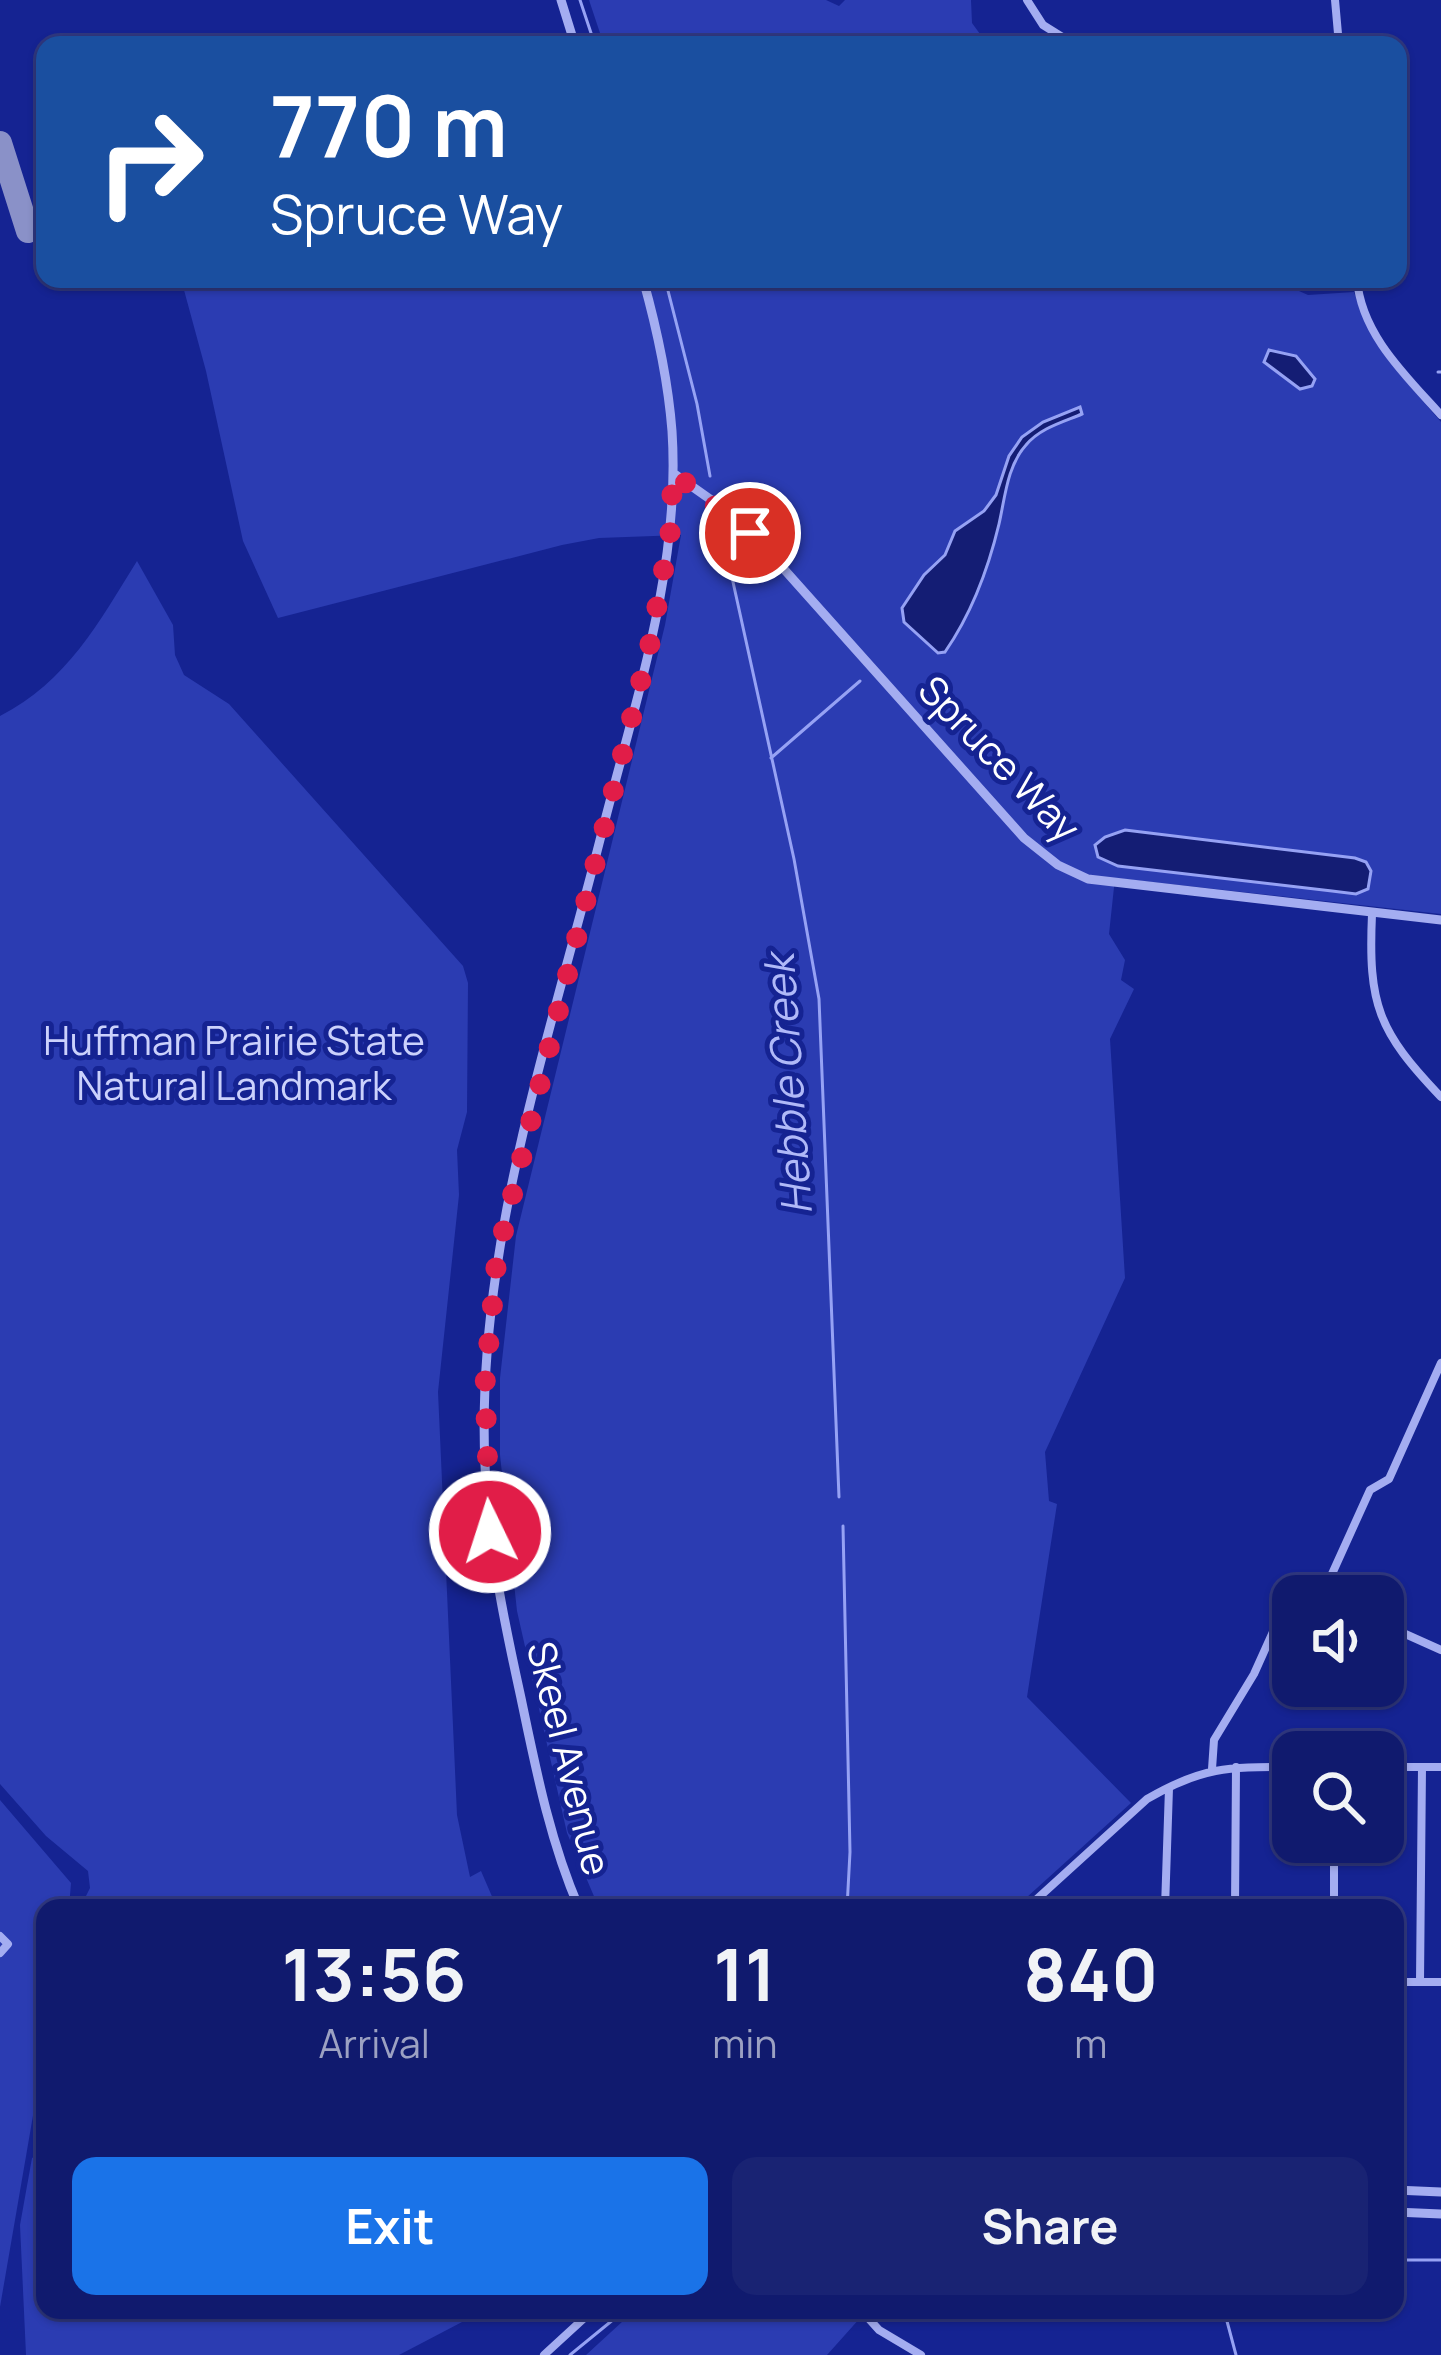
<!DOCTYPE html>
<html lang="en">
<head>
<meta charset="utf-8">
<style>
  body { margin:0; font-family:Manrope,sans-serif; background:#192373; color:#f1f3f6; height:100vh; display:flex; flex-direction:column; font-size:45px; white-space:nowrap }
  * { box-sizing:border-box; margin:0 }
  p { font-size:39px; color:#9ca1c2 }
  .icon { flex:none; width:66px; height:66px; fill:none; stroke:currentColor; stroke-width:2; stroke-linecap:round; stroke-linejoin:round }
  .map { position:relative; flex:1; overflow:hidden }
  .side { position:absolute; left:36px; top:1899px; width:1368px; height:420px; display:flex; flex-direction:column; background:#101a6e; border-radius:24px; box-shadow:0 3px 9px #0004,0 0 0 3px #303881 }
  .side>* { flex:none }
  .hud { position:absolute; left:36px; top:36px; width:1371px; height:252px; border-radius:24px; box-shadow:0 3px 9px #0004,0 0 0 3px #303881; background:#1a4fa0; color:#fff; overflow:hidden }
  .buttons { position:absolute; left:1272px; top:1575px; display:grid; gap:24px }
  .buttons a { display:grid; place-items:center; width:132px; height:132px; border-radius:24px; background:#101a6e; box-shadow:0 3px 9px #0004,0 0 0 3px #303881; font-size:60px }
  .pin { position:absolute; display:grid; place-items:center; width:102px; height:102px; color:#fff; margin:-51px; border:6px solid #fff; border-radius:50%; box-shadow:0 3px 12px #0007 }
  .me { position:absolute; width:132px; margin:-66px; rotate:356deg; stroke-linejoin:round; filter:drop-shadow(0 0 9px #0008) }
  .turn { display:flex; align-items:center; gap:42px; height:252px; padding:0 36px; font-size:54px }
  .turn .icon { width:156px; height:156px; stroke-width:2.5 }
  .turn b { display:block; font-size:84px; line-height:102px }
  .eta { display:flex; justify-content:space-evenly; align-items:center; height:204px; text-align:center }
  .eta b { font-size:72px; font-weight:700; line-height:84px }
  .cta { display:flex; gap:24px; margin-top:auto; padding:24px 36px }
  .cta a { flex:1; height:138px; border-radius:24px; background:#1a73e8; color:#fff; font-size:48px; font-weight:700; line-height:138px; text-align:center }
  .cta a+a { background:#192373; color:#f1f3f6 }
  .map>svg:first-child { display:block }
  .green { fill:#2b3cb2 }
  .water { fill:#141d74; stroke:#96a2f4; stroke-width:3 }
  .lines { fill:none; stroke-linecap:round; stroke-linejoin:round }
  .stream { stroke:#96a2f4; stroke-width:3 }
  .taxiway { stroke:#8a91c8; stroke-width:24 }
  .minor { stroke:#a4adf1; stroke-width:8 }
  .tertiary { stroke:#a4adf1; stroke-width:9 }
  .rail { stroke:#fff; stroke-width:3; stroke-dasharray:21 9; stroke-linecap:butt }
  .route { stroke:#e11d48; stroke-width:21; stroke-dasharray:0 37.8 }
  .labels { text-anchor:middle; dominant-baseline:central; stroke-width:10; stroke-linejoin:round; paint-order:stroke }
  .street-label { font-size:39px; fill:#fff; stroke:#152392 }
  .park-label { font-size:39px; fill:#cbd1fc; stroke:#152392 }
  .water-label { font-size:42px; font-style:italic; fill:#b0b9f8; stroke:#152392 }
</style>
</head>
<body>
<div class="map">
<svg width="1441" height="2355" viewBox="0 0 1441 2355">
  <rect width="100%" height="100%" fill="#152392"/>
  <path class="green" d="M589 0H826L839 6 845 0H971L972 23 988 45H604Z
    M181 279H1272L1308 295 1354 292C1370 345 1406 381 1441 422V914L1115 878 1109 934 1125 960 1121 980 1134 989 1110 1039 1125 1278 1045 1452 1049 1501 1057 1504 1027 1697 1131 1803 1015 1908H599L567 1833 517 1611 500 1455V1378L516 1236 665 625 681 535 599 538 562 545 278 618 243 541 206 371Z
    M137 561 173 625 175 655 184 675 229 704 463 966 468 983 467 1112 457 1150 459 1195 438 1392 457 1815 470 1877 481 1871 497 1908H80L90 1888 88 1871 46 1836 0 1784V716C67 682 99 622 137 561Z
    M0 1800 71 1883 69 1908H45V2046L0 2307Z
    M45 2122V2310H485L399 2355H26L20 2225 32 2158 40 2153Z
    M635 2310H855L861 2317 827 2355H586Z"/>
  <path class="water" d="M1269 350 1296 356 1315 379 1312 386 1300 389 1264 362Z
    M1080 407 1082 414C1063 422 1040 428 1026 445 1007 466 1005 498 999 524 988 570 972 613 945 652L938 653 904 622 902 608 924 575 945 555 955 531 984 511 996 495 1009 456 1022 437 1043 422Z
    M1125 830 1355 858 1366 862 1371 871 1368 889 1356 894 1332 891 1118 866 1098 857 1095 845 1105 837Z"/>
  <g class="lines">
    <path class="stream" d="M580 0 595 45
      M665 279 697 404 710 476
      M1438 372H1441
      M722 532 794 859 819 999 839 1497
      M771 758 860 681
      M843 1526 850 1852 847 1908
      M1395 2260H1441
      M1224 2310 1236 2355
      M570 2355 625 2310"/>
    <path class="taxiway" d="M0 143 28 231"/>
    <path class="minor" d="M1027 0 1043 25 1075 45
      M1335 0 1339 45
      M1357 279C1361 334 1406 376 1441 415
      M1372 914C1368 1005 1378 1031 1441 1097
      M1322 1596 1370 1490 1389 1479 1441 1363
      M1383 1624 1441 1650
      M1383 1767H1441
      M1212 1769 1214 1740 1254 1674 1294 1585 1319 1596
      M1027 1908 1147 1799C1204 1766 1229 1767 1293 1767
      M1165 1908 1169 1788
      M1235 1908 1236 1767
      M1334 1908V1842
      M0 1936 8 1944 0 1953
      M1395 1982H1441
      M1420 1982 1422 1767
      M861 2310 879 2330 921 2355
      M544 2355 593 2310"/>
    <path class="tertiary" d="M561 0 575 45
      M673 473 724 509 774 558 1024 838 1058 865 1088 879 1441 920
      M579 1908C550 1841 536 1770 521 1698 504 1621 488 1544 485 1465 475 1250 550 1038 602 832 635 702 681 567 672 431 668 379 657 329 643 279
      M1395 2190 1441 2192
      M1395 2212 1441 2214"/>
    <path class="rail" d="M40 1910 45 1940"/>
  </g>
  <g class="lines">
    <path class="route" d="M490 1532 485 1384 497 1257 651 640 670 534 673 473 750 533"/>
  </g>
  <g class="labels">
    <g class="street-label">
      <text transform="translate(1000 758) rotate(46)">Spruce Way</text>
      <text transform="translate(570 1758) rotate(76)">Skeel Avenue</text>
    </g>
    <g class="park-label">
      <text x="234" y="1040">Huffman Prairie State<tspan x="234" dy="45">Natural Landmark</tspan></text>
    </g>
    <g class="water-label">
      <text transform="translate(787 1085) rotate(-94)">Hebble Creek</text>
    </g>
  </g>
</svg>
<div class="buttons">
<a><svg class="icon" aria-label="sound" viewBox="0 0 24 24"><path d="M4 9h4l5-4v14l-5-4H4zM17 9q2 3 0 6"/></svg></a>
<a><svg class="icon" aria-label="search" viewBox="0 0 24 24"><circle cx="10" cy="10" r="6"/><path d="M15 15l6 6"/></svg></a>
</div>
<div class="pin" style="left:750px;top:533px;background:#d93025"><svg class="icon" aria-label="arrive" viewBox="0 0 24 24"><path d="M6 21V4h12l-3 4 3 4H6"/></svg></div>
<svg class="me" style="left:490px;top:1532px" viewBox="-20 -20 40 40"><circle r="17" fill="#e11d48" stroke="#fff" stroke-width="3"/><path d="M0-11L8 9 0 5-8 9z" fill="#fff"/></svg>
<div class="hud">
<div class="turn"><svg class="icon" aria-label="right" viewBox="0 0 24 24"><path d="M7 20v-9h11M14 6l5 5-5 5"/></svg><div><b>770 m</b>Spruce Way</div></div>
</div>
<section class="side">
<div class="eta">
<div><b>13:56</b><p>Arrival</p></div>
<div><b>11</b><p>min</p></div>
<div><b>840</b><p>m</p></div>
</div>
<div class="cta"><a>Exit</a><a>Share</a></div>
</section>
</div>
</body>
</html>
